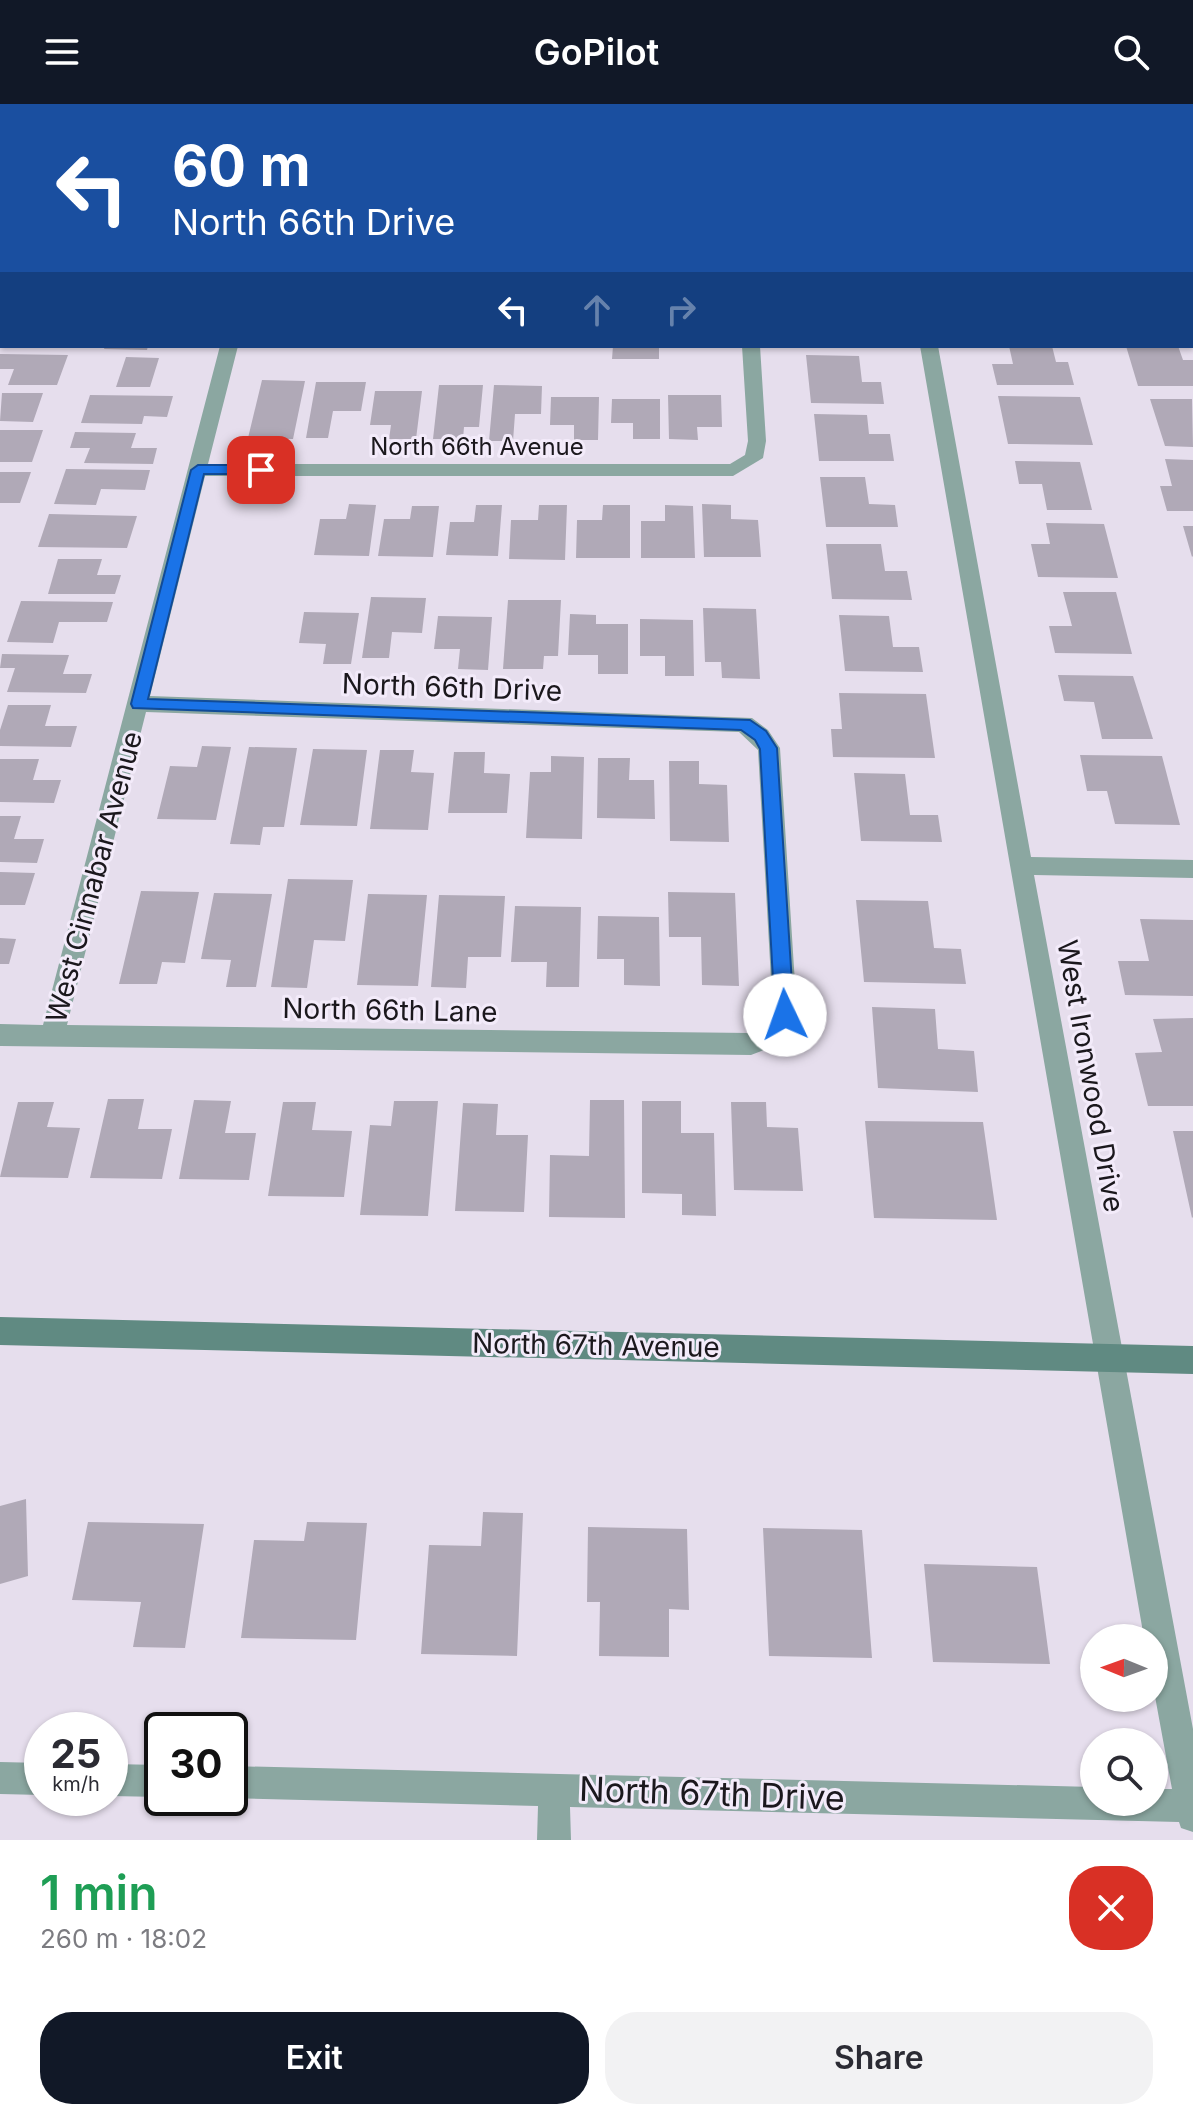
<!DOCTYPE html>
<html lang="en">
<head>
<meta charset="utf-8">
<style>
  body { margin:0; font-family:Inter,sans-serif; background:#f2f2f3; color:#2b2b33; height:100vh; display:flex; flex-direction:column; font-size:30px; white-space:nowrap }
  * { box-sizing:border-box; margin:0 }
  p { font-size:26px; color:#7c7c81 }
  .icon { flex:none; width:44px; height:44px; fill:none; stroke:currentColor; stroke-width:2; stroke-linecap:round; stroke-linejoin:round }
  .map { position:relative; height:1736px; overflow:hidden }
  .drawer { display:flex; flex-direction:column; background:#fff; flex:1 }
  .drawer>* { flex:none }
  .hud { position:absolute; left:0px; top:0px; width:1194px; height:244px; box-shadow:0 2px 6px #0004; background:#1a4fa0; color:#fff; overflow:hidden }
  .needle { width:52px; rotate:271deg }
  .tools { position:absolute; left:1080px; top:1520px; display:grid; gap:16px }
  .tools a { display:grid; place-items:center; width:88px; height:88px; border-radius:50%; background:#fff; box-shadow:0 2px 6px #0004; font-size:40px }
  .speed { position:absolute; left:24px; top:1608px; display:flex; gap:16px; font-size:40px; font-weight:700; text-align:center }
  .speed>* { display:grid; place-content:center; width:104px; height:104px; border-radius:50%; background:#fff; box-shadow:0 2px 6px #0004; line-height:1 }
  .speed small { font-size:20px; font-weight:400 }
  .speed .limit { border:4px solid #111; border-radius:12px; background:#fff; color:#111 }
  .pin { position:absolute; display:grid; place-items:center; width:68px; height:68px; color:#fff; margin:-34px; border-radius:16px; box-shadow:0 4px 12px #0006 }
  .me { position:absolute; width:88px; margin:-44px; rotate:357deg; stroke-linejoin:round; filter:drop-shadow(0 0 6px #0008) }
  .turn { display:flex; align-items:center; gap:28px; height:168px; padding:0 40px; font-size:36px }
  .turn .icon { width:104px; height:104px; stroke-width:2.5 }
  .turn b { display:block; font-size:56px; line-height:68px }
  .lanes { display:flex; align-items:center; height:76px; padding:0 40px; background:#0003; justify-content:center; gap:40px; direction:ltr }
  .lanes .off { opacity:.35 }
  .round { display:grid; place-items:center; flex:none; width:84px; height:84px; border-radius:32px; background:#f2f2f3 }
  .summary { display:flex; align-items:center; justify-content:space-between; height:136px; padding:0 40px }
  h1 { font-size:48px; font-weight:600; line-height:60px; color:#1e9e55 }
  .action { display:flex; gap:16px; margin-top:auto; padding:16px 40px }
  .action a { flex:1; height:92px; border-radius:32px; background:#111827; color:#fff; font-size:32px; font-weight:600; line-height:92px; text-align:center }
  .action a+a { background:#f2f2f3; color:#2b2b33 }
  header { display:flex; justify-content:space-between; align-items:center; height:104px; padding:0 40px; background:#111827; color:#fff; font-size:36px; font-weight:600 }
  .map>svg:first-child { display:block }
  .building { fill:#b0a9b7 }
  .lines { fill:none; stroke-linecap:round; stroke-linejoin:round }
  .minor { fill:#8ba7a1; fill-rule:evenodd }
  .secondary { fill:#608a82; fill-rule:evenodd }
  .route { fill:#1a73e8; stroke:#114b97; stroke-width:2 }
  .labels { text-anchor:middle; dominant-baseline:central; stroke-width:6; stroke-linejoin:round; paint-order:stroke }
  .far-street-label { font-size:24px; fill:#1b181d; stroke:#f3ebfa }
  .street-label { font-size:28px; fill:#1b181d; stroke:#f3ebfa }
  .near-street-label { font-size:34px; fill:#1b181d; stroke:#f3ebfa }
</style>
</head>
<body>
<header><svg class="icon" aria-label="menu" viewBox="0 0 24 24"><path d="M4 6h16M4 12h16M4 18h16"/></svg>GoPilot<svg class="icon" aria-label="search" viewBox="0 0 24 24"><circle cx="10" cy="10" r="6"/><path d="M15 15l6 6"/></svg></header>
<div class="map">
<svg width="1193" height="1736" viewBox="0 0 1193 1736">
  <rect width="100%" height="100%" fill="#e6deed"/>
  <path class="building" d="M105 242H148L147 246 104 245Z
    M613 242H659V255H612Z
    M1009 242H1052L1056 258H1068L1074 281H997L992 260H1013Z
    M1126 242H1178L1183 256H1193V282H1138Z
    M0 250 68 251 57 281H8L14 265H0Z
    M806 251 859 252 862 278H881L884 300 811 299Z
    M126 253 159 254 150 283H116Z
    M262 276 305 277 293 335 248 334Z
    M316 278H366L361 307H333L328 334H306Z
    M439 281H483L479 323H464L463 335H433Z
    M494 281 542 282 541 310H515L513 337H489Z
    M375 287H422L416 335H389L391 321H370Z
    M2 289H43L33 318 0 317Z
    M90 291 173 292 167 313 144 312 142 320 81 319Z
    M668 291H721L722 323H697L698 336 669 335Z
    M998 292 1080 293 1093 341 1008 340Z
    M551 293H599L598 336H574V321H550Z
    M612 295H660V335H633V319H611Z
    M1150 295H1192L1193 343 1165 342Z
    M814 310 867 311 869 330H890L894 357H819Z
    M0 326H43L32 358H0Z
    M75 328 136 329 131 344H157L153 360 84 359 90 344H70Z
    M1165 355 1193 356V407H1167L1160 382H1172Z
    M1015 357 1080 358 1092 406H1047L1042 380H1019Z
    M66 365 150 366 145 386 101 385 96 401 54 400Z
    M0 368H31L20 399H0Z
    M820 373H865L869 400 895 401 898 423H826Z
    M349 400 376 401 369 452 314 451 320 415H346Z
    M702 400 731 401V415L758 416 761 453H704Z
    M476 401H502L498 452 446 451 450 418H474Z
    M539 401H567L565 456 509 455 511 416H538Z
    M603 401H630V454H576L577 416H602Z
    M665 401 693 402 695 454H641V417H665Z
    M412 402H439L433 453 378 452 384 415H410Z
    M49 410 137 412 127 444 38 443Z
    M1046 419 1104 420 1118 474 1038 473 1031 440H1050Z
    M1183 422H1193V452L1192 453Z
    M826 440H881L885 467H907L912 496 832 495Z
    M58 455H102L97 471H121L115 490H48Z
    M1063 488H1116L1132 550 1055 549 1049 522H1072Z
    M371 493 426 494 422 529 392 528 389 554H362Z
    M508 496H561L558 552H544L543 565H503Z
    M21 497 113 498 107 518H59L53 539 7 538Z
    M703 504 756 505 760 575 722 574 721 558H705Z
    M304 508 359 509 351 560H323L326 540 299 539Z
    M570 510 596 511V520H628V570H598V551H568Z
    M839 511 889 512 893 543H919L923 568 845 567Z
    M438 512 492 513 488 566 458 565 460 545H434Z
    M640 515 693 516 694 572H665V552H640Z
    M2 550 69 551 63 570H92L86 589 7 588 15 564H0Z
    M1058 571 1133 572 1153 635H1102L1094 598 1064 597Z
    M839 589 926 590 935 654 833 653 831 625H842Z
    M8 601H51L45 622H77L71 643 0 642V626Z
    M202 642 231 643 216 716 157 715 170 662 197 663Z
    M249 643 297 644 284 723H263L260 741 230 740Z
    M313 645 367 646 357 722 300 721Z
    M380 646H414L411 668 434 669 428 726 370 725Z
    M454 648H485L484 669 510 670 507 709H448Z
    M1080 651 1162 652 1180 721 1115 720 1107 687H1087Z
    M551 652 584 653 582 735 526 734 530 668H551Z
    M598 654H630L629 676H654L655 715 597 714Z
    M0 655H39L33 676H61L54 699 0 698Z
    M669 657H699V680L727 681 729 738 670 737Z
    M854 669 905 670 910 711H938L942 738 861 737Z
    M0 712H21L14 735H44L37 759 0 758Z
    M0 768 35 769 25 801H0Z
    M288 775 353 776 345 837 314 836 307 884 271 883Z
    M141 787 199 788 185 859 162 858 157 880H119Z
    M668 788 735 789 739 882 702 881 701 833H669Z
    M214 789 272 790 256 883H226L231 856 201 855Z
    M368 790 427 791 418 882 357 881Z
    M439 791 505 792 501 853H468L466 884 431 883Z
    M856 796 928 797 934 844 961 845 966 880 864 878Z
    M515 802 581 803 579 883H546L547 858H511Z
    M598 812 659 813 660 882 624 881V855H597Z
    M1140 815 1193 816V892L1125 891 1118 857H1149Z
    M0 834 16 835 9 860H0Z
    M872 903 935 905 938 945 974 947 978 988 878 984Z
    M1193 914V1002H1148L1135 949 1162 948 1153 915Z
    M108 995H144L138 1025H172L162 1075 90 1074Z
    M194 996 231 997 225 1029H256L249 1076 179 1075Z
    M590 996H624L625 1114 549 1113 550 1051 589 1052Z
    M394 997H438L428 1112 360 1111 370 1021 391 1022Z
    M642 997H681V1029H714L716 1112 682 1111V1090L642 1089Z
    M18 998H54L47 1023 80 1024 68 1074 0 1073Z
    M283 998H316L312 1026 352 1027 344 1093 268 1092Z
    M731 998H766L767 1023 798 1024 803 1087 734 1086Z
    M463 999 498 1000 496 1031H528L524 1108 455 1107Z
    M865 1017 983 1018 997 1116 874 1114Z
    M1173 1027H1193V1113L1192 1114Z
    M26 1395 28 1472 0 1480V1402Z
    M483 1408 523 1409 517 1552 421 1550 429 1441 481 1442Z
    M88 1418 204 1420 185 1544 133 1543 141 1498 72 1496Z
    M307 1418 367 1419 356 1536 241 1534 254 1436 304 1437Z
    M588 1423 687 1425 689 1506 669 1505V1553L599 1552 600 1498H587Z
    M763 1424 862 1426 872 1554 769 1552Z
    M924 1460 1037 1463 1050 1560 933 1558Z"/>
  <g class="lines">
    <path class="minor" d="M0 0H12L2 2V6Z
      M227 0H253L254 2H228Z
      M599 0H613V2H599Z
      M877 0H891V2H877Z
      M1151 0H1165L1166 2H1152Z
      M1192 19H1193V27H1192Z
      M1192 81 1193 82V94L1192 93Z
      M0 157H2V167H0Z
      M220 242H238L208 360H730L745 351 748 337 742 242H760L766 337 763 354 733 372H205L150 592 752 614 768 626 780 644 797 911 787 937 751 951 0 942V920L43 921ZM146 608 739 628 758 646 773 911 769 922 750 929 67 921Z
      M920 242H938L1031 753 1193 756V774L1034 771 1193 1625V1728L1181 1724 1179 1718 570 1703 571 1736H537L538 1702 229 1694 230 1662 1094 1683V1698H1154V1685H1172L1154 1587V1534H1144Z
      M0 1658 42 1659V1691L0 1690Z
      M110 1660 162 1661V1693L110 1692Z"/>
    <path class="secondary" d="M0 1213 1193 1242V1270L0 1241Z"/>
  </g>
  <path class="route" d="M198 361H261L268 366 261 370H204L148 595 750 616 766 627 777 644 794 911 791 917H778L775 911 760 645 755 636 741 626 133 604 131 600 191 366Z"/>
  <g class="labels">
    <g class="far-street-label">
      <text x="477" y="342">North 66th Avenue</text>
    </g>
    <g class="street-label">
      <text transform="translate(452 583) rotate(2)">North 66th Drive</text>
      <text transform="translate(94 773) rotate(-75)">West Cinnabar Avenue</text>
      <text transform="translate(390 906) rotate(1)">North 66th Lane</text>
      <text transform="translate(1091 972) rotate(80)">West Ironwood Drive</text>
      <text transform="translate(596 1241) rotate(1)">North 67th Avenue</text>
    </g>
    <g class="near-street-label">
      <text transform="translate(712 1689) rotate(2)">North 67th Drive</text>
    </g>
  </g>
</svg>
<div class="tools">
<a><svg class="needle" viewBox="-14 -14 28 28"><path d="M0-13l5 13h-10z" fill="#e53935"/><path d="M0 13l5-13h-10z" fill="#7c7c81"/></svg></a>
<a><svg class="icon" aria-label="search" viewBox="0 0 24 24"><circle cx="10" cy="10" r="6"/><path d="M15 15l6 6"/></svg></a>
</div>
<div class="speed"><div>25<small>km/h</small></div><div class="limit">30</div></div>
<div class="pin" style="left:261px;top:366px;background:#d93025"><svg class="icon" aria-label="arrive" viewBox="0 0 24 24"><path d="M6 21V4h12l-3 4 3 4H6"/></svg></div>
<svg class="me" style="left:785px;top:911px" viewBox="-20 -20 40 40"><circle r="19" fill="#fff"/><path d="M0-13L10 11 0 6-10 11z" fill="#1a73e8"/></svg>
<div class="hud">
<div class="turn"><svg class="icon" aria-label="left" viewBox="0 0 24 24"><path d="M17 20v-9H6M10 6l-5 5 5 5"/></svg><div><b>60 m</b>North 66th Drive</div></div>
<div class="lanes"><svg class="icon" aria-label="left" viewBox="0 0 24 24"><path d="M17 20v-9H6M10 6l-5 5 5 5"/></svg><svg class="icon off" aria-label="ahead" viewBox="0 0 24 24"><path d="M12 20V5M6 11l6-6 6 6"/></svg><svg class="icon off" aria-label="right" viewBox="0 0 24 24"><path d="M7 20v-9h11M14 6l5 5-5 5"/></svg></div>
</div>
</div>
<section class="drawer">
<div class="summary"><div><h1>1 min</h1><p>260 m · 18:02</p></div><a class="round" style="background:#d93025;color:#fff"><svg class="icon" aria-label="close" viewBox="0 0 24 24"><path d="M6 6l12 12M18 6L6 18"/></svg></a></div>
<div class="action"><a>Exit</a><a>Share</a></div>
</section>
</body>
</html>
